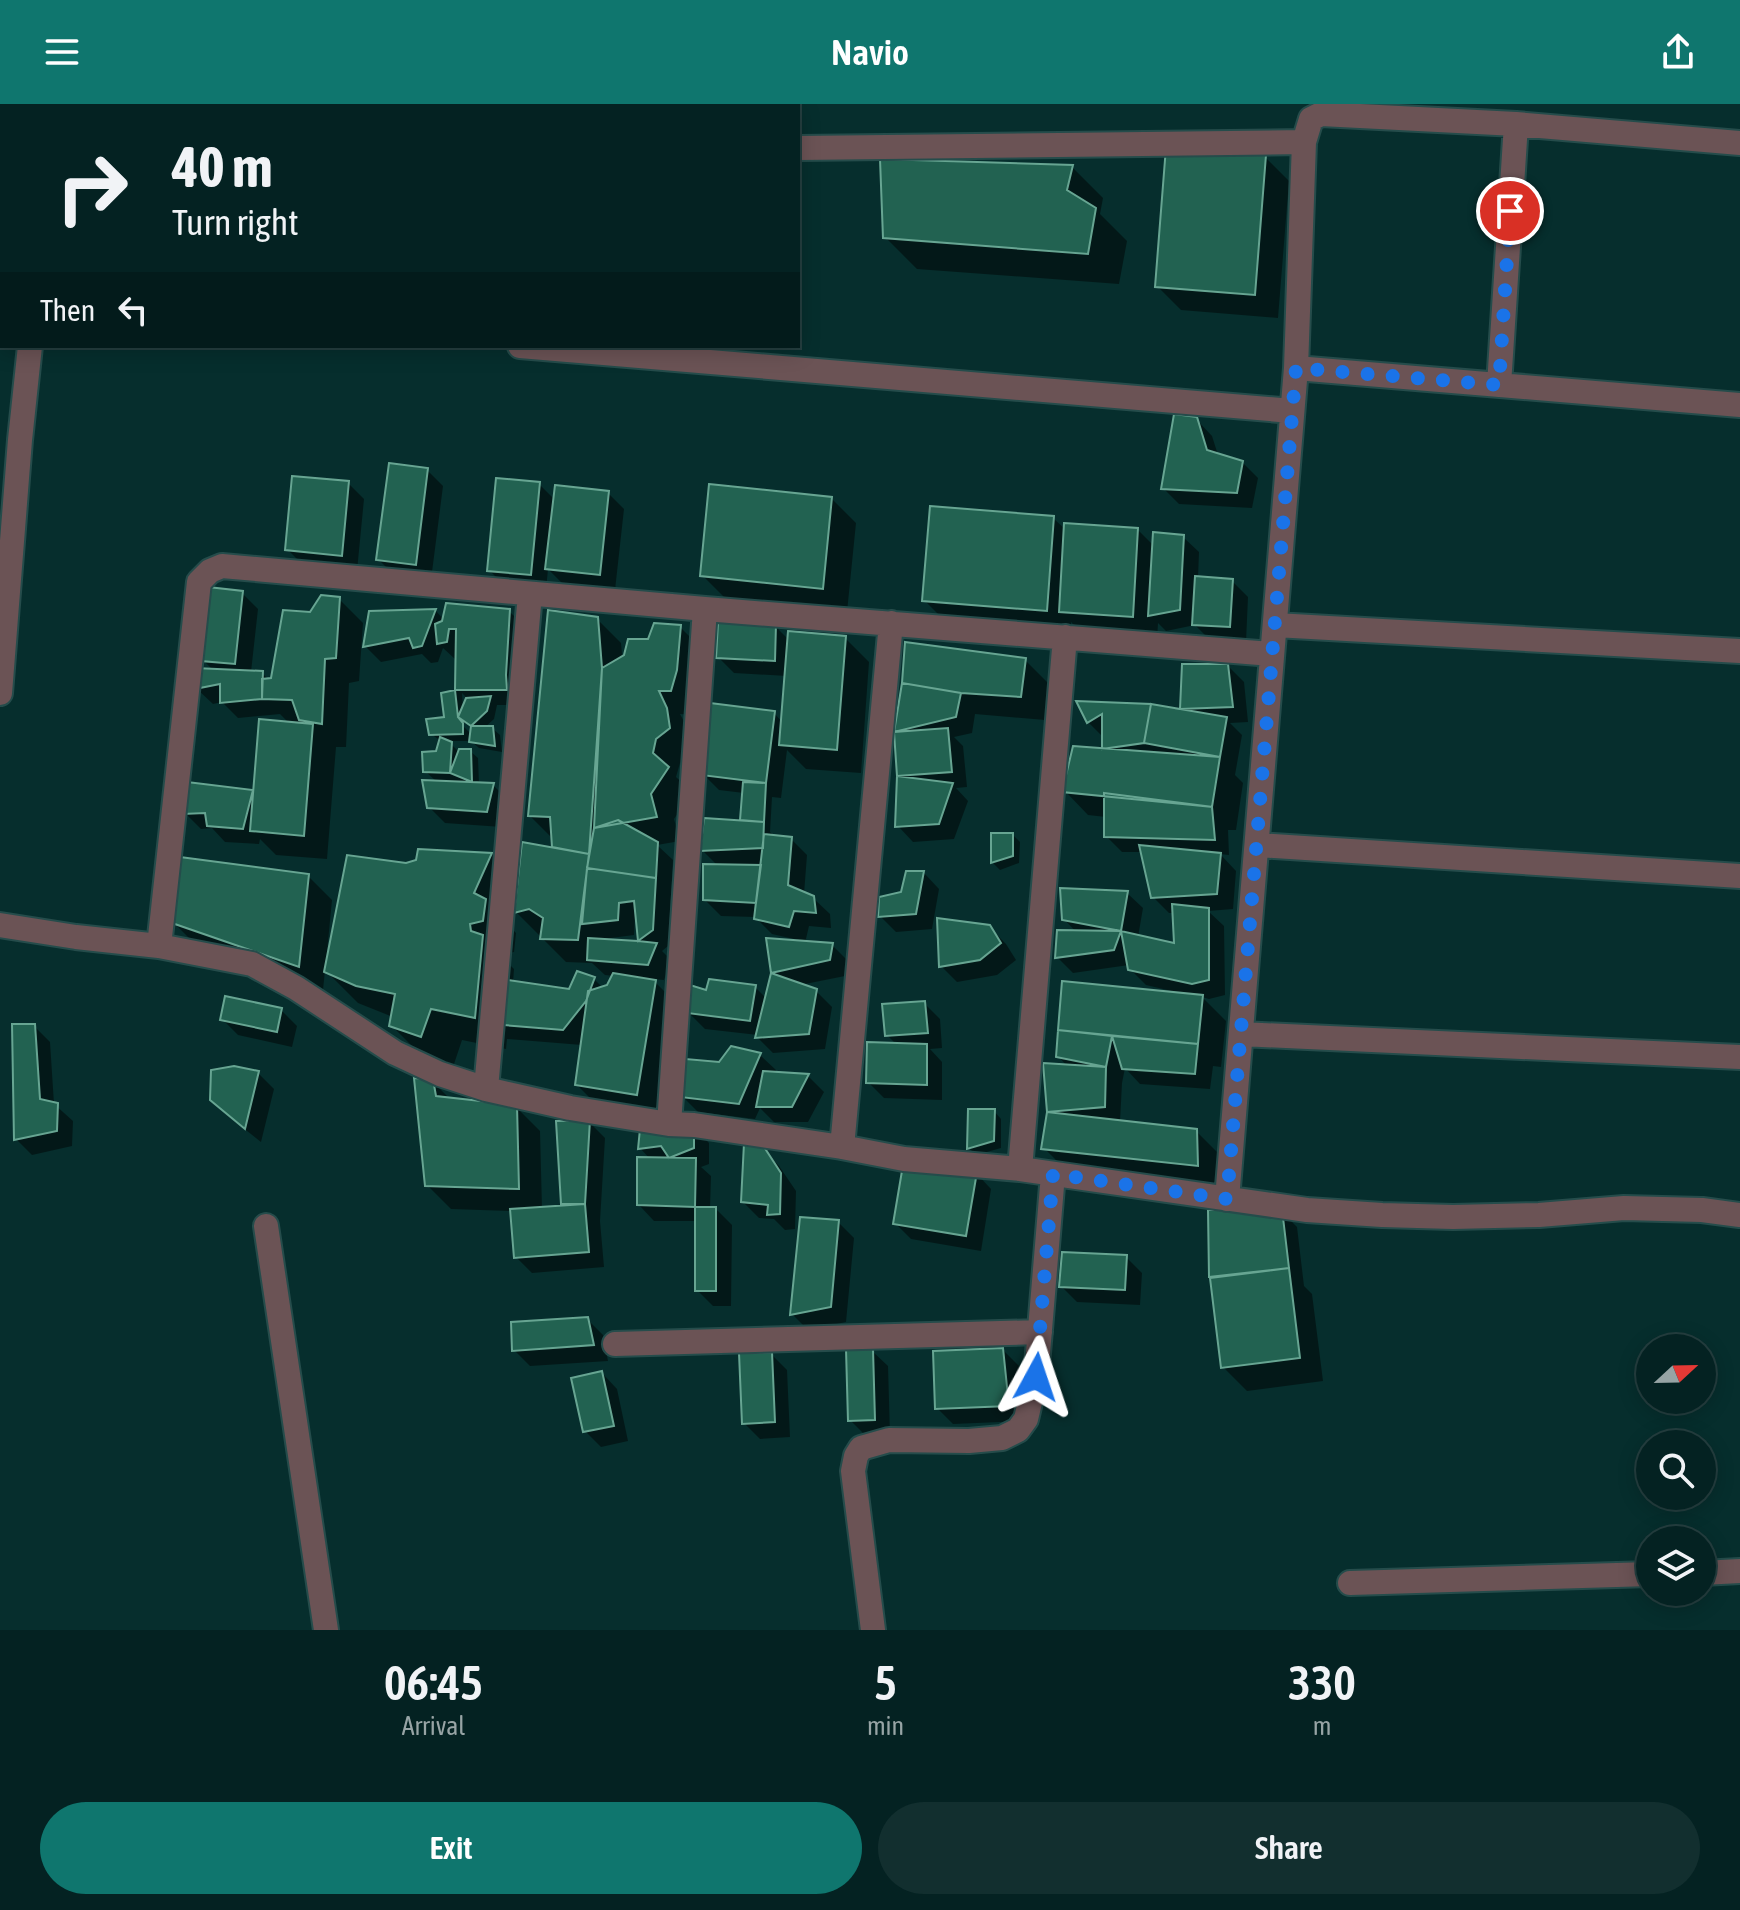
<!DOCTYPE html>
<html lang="en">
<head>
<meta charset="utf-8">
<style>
  body { margin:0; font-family:"Asap Condensed",sans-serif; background:#122f2f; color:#f1f3f6; height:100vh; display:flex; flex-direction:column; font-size:30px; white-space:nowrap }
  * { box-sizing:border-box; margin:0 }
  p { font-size:26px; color:#97a4a5 }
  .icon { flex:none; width:44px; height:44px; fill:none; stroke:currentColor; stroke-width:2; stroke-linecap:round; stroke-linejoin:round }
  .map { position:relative; height:1526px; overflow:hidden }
  .panel { display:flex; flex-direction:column; background:#042222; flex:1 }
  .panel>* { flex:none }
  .banner { position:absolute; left:0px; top:0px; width:800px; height:244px; box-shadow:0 4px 20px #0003,0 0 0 2px #253f40; background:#042222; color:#f1f3f6; overflow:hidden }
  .needle { width:52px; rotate:68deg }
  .tools { position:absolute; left:1636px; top:1230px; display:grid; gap:16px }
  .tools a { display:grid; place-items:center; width:80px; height:80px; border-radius:50%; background:#042222; box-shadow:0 4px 20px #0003,0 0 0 2px #253f40; font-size:40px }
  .pin { position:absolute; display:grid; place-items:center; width:68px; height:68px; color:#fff; margin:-34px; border:4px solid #fff; border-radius:50%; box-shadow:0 2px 8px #0007 }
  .me { position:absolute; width:88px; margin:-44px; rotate:5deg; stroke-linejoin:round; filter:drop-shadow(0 0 6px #0008) }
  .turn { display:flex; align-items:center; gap:28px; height:168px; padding:0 40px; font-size:36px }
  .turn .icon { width:104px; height:104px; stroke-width:2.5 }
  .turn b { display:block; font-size:56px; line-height:68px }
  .then { display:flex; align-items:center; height:76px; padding:0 40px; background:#0003; gap:16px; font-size:30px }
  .eta { display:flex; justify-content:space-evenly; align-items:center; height:136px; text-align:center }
  .eta b { font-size:48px; font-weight:600; line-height:56px }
  .button { display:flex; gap:16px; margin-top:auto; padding:16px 40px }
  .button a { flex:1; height:92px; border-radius:48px; background:#0f766e; color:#fff; font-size:32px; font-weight:600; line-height:92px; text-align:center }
  .button a+a { background:#122f2f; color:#f1f3f6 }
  header { display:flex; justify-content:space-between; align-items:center; height:104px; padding:0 40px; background:#0f766e; color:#fff; font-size:36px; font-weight:600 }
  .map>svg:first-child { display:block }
  .shadow { fill:#0007; fill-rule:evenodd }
  .building { fill:#226251; stroke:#67a592; stroke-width:2 }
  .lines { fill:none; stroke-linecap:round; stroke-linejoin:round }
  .minor-casing { stroke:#254c4b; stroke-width:28 }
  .minor { stroke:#6b5355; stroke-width:24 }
  .route { stroke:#1a73e8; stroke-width:14; stroke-dasharray:0 25.2 }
</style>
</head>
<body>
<header><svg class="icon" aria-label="menu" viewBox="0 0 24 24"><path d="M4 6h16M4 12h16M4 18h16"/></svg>Navio<svg class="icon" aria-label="share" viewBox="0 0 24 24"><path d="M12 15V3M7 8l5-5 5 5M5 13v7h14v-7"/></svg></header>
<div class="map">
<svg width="1740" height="1526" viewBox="0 0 1740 1526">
  <rect width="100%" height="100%" fill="#062e2d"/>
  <path class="shadow" d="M1265 53 1289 77 1278 214 1181 206 1157 182Z
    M1072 63 1103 94 1100 110 1127 137 1119 180 917 165 885 133Z
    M1196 315 1212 332 1218 351 1242 358 1258 374 1252 404 1179 400 1163 384Z
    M427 366 443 382 431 476 394 471 378 455Z
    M348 379 364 395 357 467 303 461 287 445Z
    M539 380 555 396 608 389 624 405 615 486 563 480 548 465 546 486 505 482 489 466Z
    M832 395 856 419 847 508 726 495 702 471Z
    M1053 414 1066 426 1137 425 1154 442 1183 433 1199 448 1198 474 1232 477 1248 493 1246 538 1210 536 1195 521 1166 527 1158 519 1157 536 1085 532 1071 518 1070 530 948 520 924 496Z
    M242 489 258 505 251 568 262 569 269 576 273 575 311 510 339 495 363 519 359 577 349 579 346 643H336L327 755 276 751 260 735 259 740 225 738 212 724 201 725 185 709 189 680 255 689 289 619 280 610 238 614 222 598 213 600 197 585 214 567 203 556Z
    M436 507 444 516 509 507 525 523 522 601H497L494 615 484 624H492L500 631 502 648 479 644 471 637H448L460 649 470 647 478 654 479 680 493 681 508 696 502 723 445 719 429 703 437 678 425 667 437 649 441 637 431 630 446 615 444 591 457 587 458 554 455 555 443 544 438 558 431 559 422 550 381 558 365 542 370 509ZM462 589 468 595 463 606ZM464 618 473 624 472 631 464 623Z
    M597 515 621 539 623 561 649 537 680 523 704 547 695 611 680 610 690 629 693 648 680 659 676 673 692 688 674 715 680 737 657 741 673 756 668 842 662 847 671 856 664 876 652 875 679 902 660 1014 601 1005 577 981 582 941 507 935 506 945 462 936 453 963 423 953 391 921 393 913 358 899 325 866 323 886 196 841 172 817 308 772 332 796 327 848H330L407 761 491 750 519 779 554 746 553 735 530 712ZM517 795 516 808 540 832 542 831V834L566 858 592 859 605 871 614 872 608 883 603 884 594 875 570 887 513 879 514 865 500 851 514 848 516 829 506 819ZM635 810H637L640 836 643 840 603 837V835L634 831Z
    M775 522 790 537 845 534 869 558 861 669 806 665 787 646 781 694 772 693 770 728 776 734 791 735 807 751 804 790 813 794 830 810 831 824 809 822 805 839 832 841 848 857 845 872 800 881 816 887 832 903 825 945 773 949 757 933 758 931 705 925 689 909 707 888 755 883 767 895 773 868 793 838 794 835 772 830 755 813 721 812 705 796 718 762 702 746 746 719 742 716 744 689 719 686 703 670 774 609 783 619 787 572 734 569 718 553Z
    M1025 556 1049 580 1045 616 975 610 972 629 954 633 963 642 967 683 956 684 968 697 954 735 913 738 898 722 899 672 896 628 904 581Z
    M1183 562H1228L1244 578 1248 618 1230 619 1242 631 1235 671 1243 679 1236 726H1228L1229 751 1220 750 1236 767 1233 805 1208 807 1224 822 1225 891 1209 895 1202 893 1226 917 1221 963 1213 962 1210 985 1140 980 1125 964 1122 979 1120 1018 1196 1027 1220 1051 1221 1085 1068 1068 1044 1044 1049 1008 1045 961 1067 962 1058 952 1060 926 1176 891V888L1146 881 1130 865 1129 861 1073 869 1057 853 1077 829 1064 815 1127 789 1143 804 1138 833 1176 842 1175 809H1169L1153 793 1143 748H1122L1106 732V713L1088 711 1065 687 1104 647V634L1088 618 1079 599 1182 608Z
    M993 731H1013L1020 738 1019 759 1000 766 993 759Z
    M924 769 939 785 932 825 896 828 880 812Z
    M989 823 1006 840 1016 856 997 871 957 878 941 862Z
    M924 899 940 915 942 944 930 945 942 958V996L884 994 868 978 897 941 887 931Z
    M281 906 297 922 292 943 238 931 222 915Z
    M34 922 50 938 54 1000 73 1017 72 1042 32 1051 16 1035Z
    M760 951 776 966 774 970 808 972 824 988 808 1018H774L760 1004 755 1015 698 1008 682 992 720 960Z
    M258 969 274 985 261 1038 228 1012 212 995Z
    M432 977 450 995 516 1003 540 1027 542 1105 564 1103 558 1019 589 1018 605 1034 600 1117 604 1163 532 1169 516 1153 512 1107 451 1105 427 1081Z
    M994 1007 1001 1015V1044L976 1051 969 1044Z
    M693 1023 709 1039V1060L701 1063 711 1072 710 1105H716L732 1121 731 1202H713L697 1186V1117H654L639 1101 651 1056 640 1044Z
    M763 1045 779 1062 796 1087 795 1125 785 1126 774 1115 759 1114 743 1098Z
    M976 1069 991 1085 981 1147 911 1135 895 1119Z
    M1281 1107 1297 1123 1304 1182 1312 1190 1323 1277 1247 1287 1223 1263 1214 1175 1211 1172Z
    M838 1118 854 1134 846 1218 808 1226 792 1210Z
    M1126 1153 1142 1169 1140 1201 1077 1198 1061 1182Z
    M587 1215 603 1231 608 1257 530 1262 514 1246Z
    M1003 1246 1019 1262 1024 1317 953 1320 937 1304Z
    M872 1247 888 1262 890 1331 866 1332 850 1316Z
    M771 1250 787 1266 790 1333 760 1335 744 1319Z
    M602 1269 617 1285 628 1337 601 1343 585 1327Z"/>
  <path class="building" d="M1166 43 1266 51 1255 191 1155 183Z
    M880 55 1073 61 1067 86 1096 104 1088 150 883 134Z
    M1174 310 1197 313 1207 346 1243 357 1237 389 1161 385Z
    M389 359 428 364 416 461 376 456Z
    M292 372 349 377 342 452 285 446Z
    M496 374 540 378 531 471 487 467Z
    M709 380 832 393 823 485 700 472Z
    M555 381 609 387 600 471 545 465Z
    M930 402 1054 412 1047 507 922 497Z
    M1064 419 1138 424 1133 513 1059 508Z
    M1153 428 1184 431 1180 506 1148 512Z
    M1195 472 1233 475 1230 523 1192 521Z
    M208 483 243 487 235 560 201 557Z
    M321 491 340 493 336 554 325 555 322 620 299 616 292 596 262 595V575L271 574 283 506 310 508Z
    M446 499 510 505 506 571 507 586H455L456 525H449L447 538 437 540 435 520 442 517Z
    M436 505 422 542 413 544 409 534 363 543 369 507Z
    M548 506 598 513 602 564 589 750 552 743 550 713 528 712Z
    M718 518 776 520 775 557 716 554Z
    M654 519 681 521 677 566 671 587H659L667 604 670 624 656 635 653 649 669 663 651 690 657 713 594 724 602 564 624 551 628 535H648Z
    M788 527 846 532 837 646 779 641Z
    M905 538 1026 554 1021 593 961 589 902 579Z
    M1182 560H1228L1233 603 1180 605Z
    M195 564 263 567 262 595 220 599V580L195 585Z
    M902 579 961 589 956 613 894 628Z
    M455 586 458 613 463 619V630L429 631 426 615 444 613 441 589Z
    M491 592 487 607 471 622 458 613 466 594Z
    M1076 597 1151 600 1144 639 1102 645V610L1087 619Z
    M710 599 775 607 766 679 701 671Z
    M1151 600 1227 613 1220 653 1144 639Z
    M259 615 313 620 304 732 250 727Z
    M471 622H493L495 642 469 638Z
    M948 624 952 668 897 672 894 628Z
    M440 633 452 638 450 669 423 668 422 648 436 647Z
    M1073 642 1220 653 1212 703 1062 688Z
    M459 645H471L472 678 450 669Z
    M897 672 953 679 939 720 895 723Z
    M422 676 494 679 487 708 427 704Z
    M187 678 253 686 243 725 207 722 205 709 183 710Z
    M743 678 766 679 764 718 740 716Z
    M1104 689 1212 703 1215 736 1104 733Z
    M704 714 764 718 763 744 700 747Z
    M618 716 658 738 656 774 587 764 594 724Z
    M991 729H1013V752L991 759Z
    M764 730 792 733 788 781 814 792 816 809 794 807 789 823 754 815Z
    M522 738 589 750 578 836 540 835 543 814 529 805 514 809Z
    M1139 741 1221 749 1217 790 1151 794Z
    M418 745 492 749 474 789 486 795 483 817 470 820 471 827 483 831 475 914 431 905 421 933 389 922 395 890 356 882 324 868 347 751 406 759 416 756Z
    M180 753 309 770 299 863 169 818Z
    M703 760 761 761 756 799 703 796Z
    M587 764 656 774 653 826 638 837 634 797 619 799 618 816 582 820Z
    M906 767H924L916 810 878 813 879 793 901 788Z
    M1060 784 1128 787 1121 827 1062 816Z
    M1172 800 1209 804V876L1192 880 1128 866 1121 827 1174 839Z
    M937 814 990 821 1001 839 980 856 939 863Z
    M1057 826 1121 827 1114 846 1055 854Z
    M588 834 638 837 657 839 648 861 587 856Z
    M766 834 833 839 830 856 771 869Z
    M577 867 595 873 586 897 563 926 491 920 495 874 569 885Z
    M613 869 656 876 637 991 575 981 588 887 607 881Z
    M771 869 817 885 809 930 755 934Z
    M709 875 756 881 750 917 687 909 690 881 706 886Z
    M1062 877 1203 891 1198 940 1058 926Z
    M225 892 282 904 277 928 220 916Z
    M925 897 928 929 885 932 882 900Z
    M12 920H35L40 995 58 999 57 1027 14 1036Z
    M1058 926 1112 932 1106 963 1056 953Z
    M1112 932 1198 940 1195 970 1122 965Z
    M867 938 927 940V981L866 979Z
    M731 942 761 949 739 1000 680 993 686 955 719 958Z
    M1043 959 1106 963 1105 1003 1047 1008Z
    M234 962 259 967 245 1025 210 996 211 966Z
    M763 967 809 970 792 1003H756Z
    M414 974 433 975 436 992 517 1001 519 1085 425 1082Z
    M968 1005H995L994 1037 967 1045Z
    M1047 1008 1197 1025 1198 1062 1041 1045Z
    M641 1015 694 1021V1044L669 1054 661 1042 638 1045Z
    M590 1016 585 1100H561L556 1017Z
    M744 1039 764 1043 781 1069 780 1110 767 1111 768 1101 741 1098Z
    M637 1053 696 1054 695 1103 637 1101Z
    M904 1055 977 1068 966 1132 893 1120Z
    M585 1100 589 1148 514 1154 510 1105Z
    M695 1103H716V1187H695Z
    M1282 1105 1289 1164 1209 1173 1208 1106Z
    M800 1113 839 1116 831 1203 790 1211Z
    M1062 1148 1127 1151 1125 1186 1059 1183Z
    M1289 1164 1300 1254 1221 1264 1210 1174Z
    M588 1213 594 1241 512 1247 511 1218Z
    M1003 1244 1009 1302 935 1305 933 1247Z
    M846 1245H873L875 1316 848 1317Z
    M772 1248 775 1318 742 1320 739 1249Z
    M602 1267 614 1322 583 1328 571 1274Z"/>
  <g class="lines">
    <g class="minor-casing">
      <path id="minor" d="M58 2V0
        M798 44 1304 38
        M520 242 1292 307
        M1296 264 1740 301
        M1499 281 1516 20
        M1275 521 1740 547
        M0 589 20 336 30 242
        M1257 741 1740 772
        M0 821 76 833 159 842 252 860 296 884 395 949 440 970 486 985 570 1004 669 1020 694 1021 842 1043 904 1055 1020 1065 1307 1106 1382 1111 1453 1113 1539 1111 1624 1104 1702 1106 1740 1111
        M159 842 199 478 210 467 222 462 705 505 1272 550
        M1241 930 1740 953
        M486 985 530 490
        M669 1020 705 505
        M842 1043 891 519
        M1020 1065 1065 533
        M1227 1095 1296 264 1304 38 1311 15 1321 10 1516 20 1740 39
        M266 1122 326 1526
        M615 1240 1040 1228
        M1702 1469 1740 1467
        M1350 1479 1650 1470
        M873 1526 853 1367 856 1352 861 1344 889 1336 969 1337 1002 1334 1018 1326 1026 1315 1036 1273 1053 1070"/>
    </g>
    <use href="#minor" class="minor"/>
  </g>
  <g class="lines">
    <path class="route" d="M1036 1273 1053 1070 1227 1095 1296 264 1499 281 1510 107"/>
  </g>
</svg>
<div class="tools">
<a><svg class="needle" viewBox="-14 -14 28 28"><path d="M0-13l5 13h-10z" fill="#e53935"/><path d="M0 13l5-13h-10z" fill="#97a4a5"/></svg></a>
<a><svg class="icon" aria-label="search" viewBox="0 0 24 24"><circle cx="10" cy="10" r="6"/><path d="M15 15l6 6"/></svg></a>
<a><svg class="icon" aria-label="layers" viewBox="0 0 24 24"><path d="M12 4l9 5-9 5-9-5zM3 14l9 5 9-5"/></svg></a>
</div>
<div class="pin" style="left:1510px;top:107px;background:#d93025"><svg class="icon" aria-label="arrive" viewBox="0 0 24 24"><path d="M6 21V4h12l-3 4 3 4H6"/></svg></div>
<svg class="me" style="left:1036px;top:1273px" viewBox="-20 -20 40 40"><path d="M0-17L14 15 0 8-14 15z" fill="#1a73e8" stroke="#fff" stroke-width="4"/></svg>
<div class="banner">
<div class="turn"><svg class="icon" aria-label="right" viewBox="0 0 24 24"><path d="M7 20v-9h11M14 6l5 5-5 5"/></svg><div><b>40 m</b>Turn right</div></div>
<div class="then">Then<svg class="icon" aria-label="left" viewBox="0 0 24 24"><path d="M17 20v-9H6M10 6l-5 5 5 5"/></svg></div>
</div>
</div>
<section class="panel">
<div class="eta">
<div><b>06:45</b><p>Arrival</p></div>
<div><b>5</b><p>min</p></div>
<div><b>330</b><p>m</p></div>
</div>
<div class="button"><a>Exit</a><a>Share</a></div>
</section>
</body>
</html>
